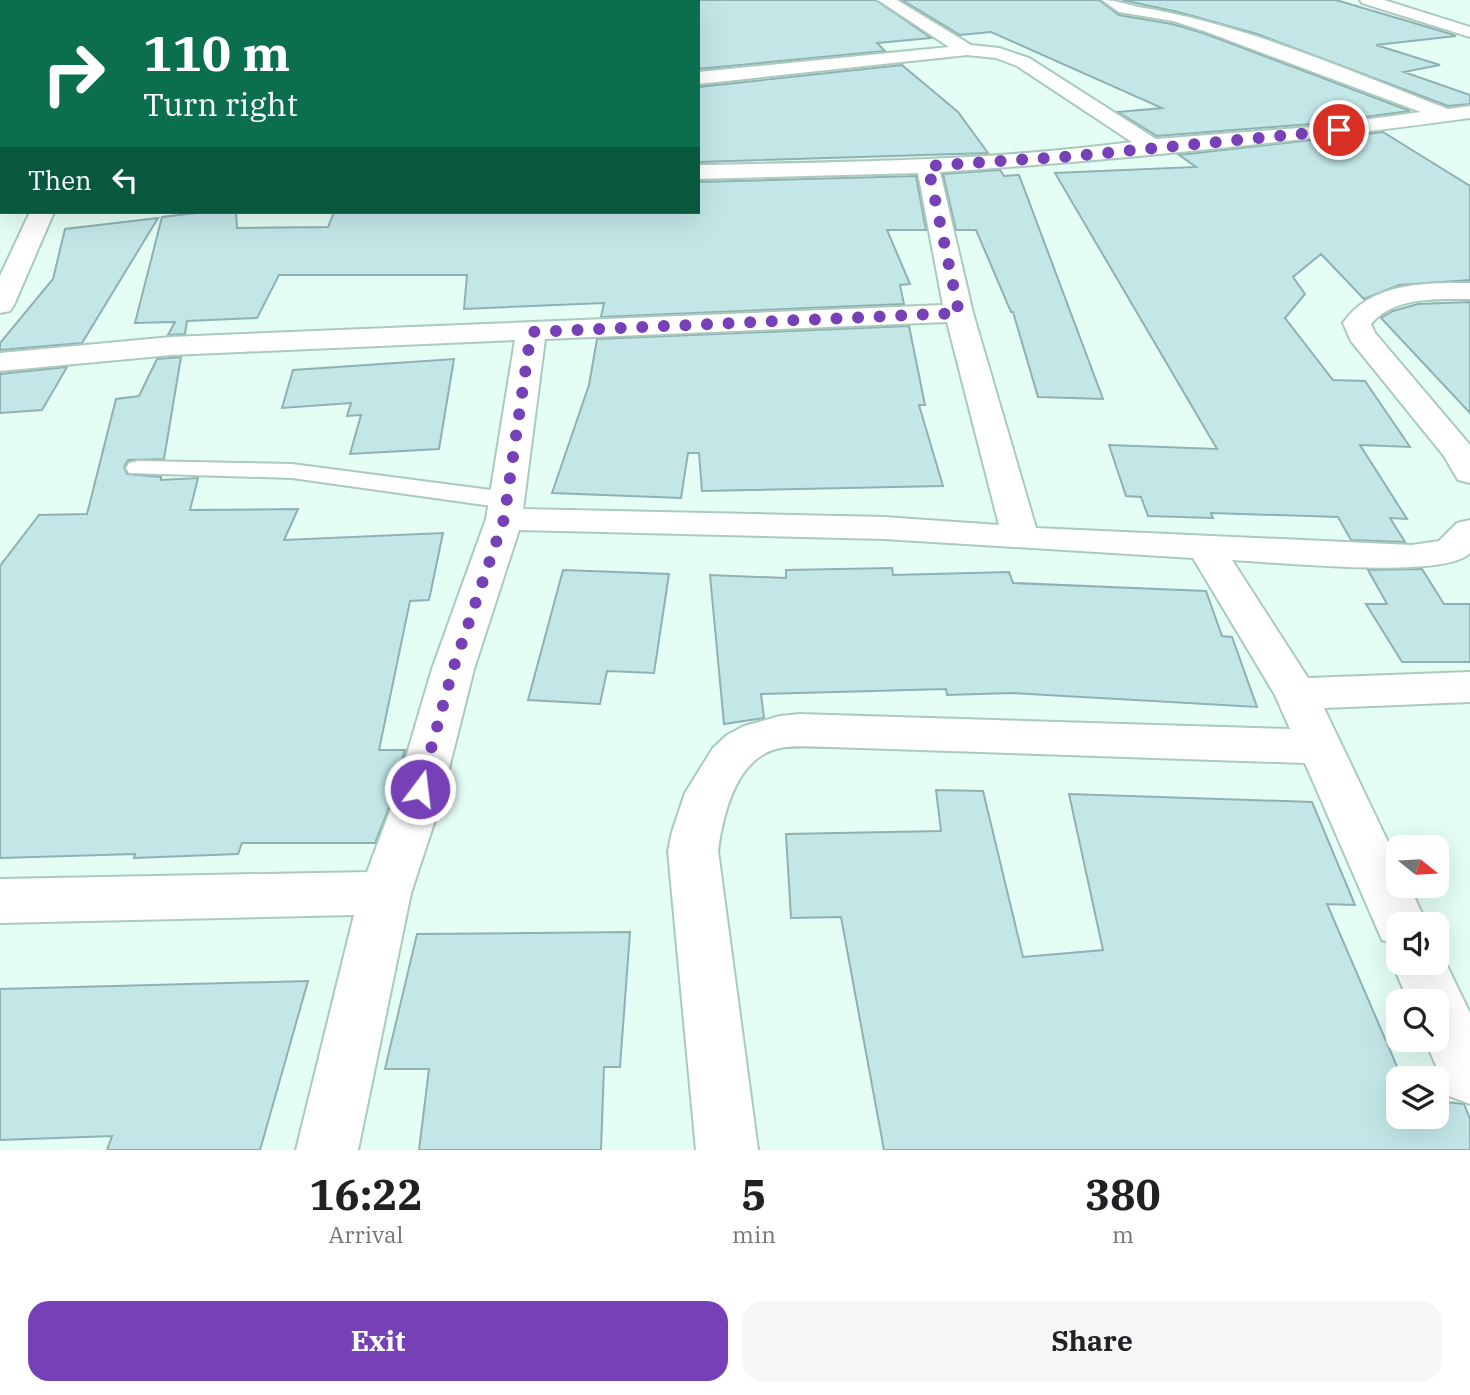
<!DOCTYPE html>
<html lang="en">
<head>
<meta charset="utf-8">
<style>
  body { margin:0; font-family:"IBM Plex Serif",serif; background:#f6f6f6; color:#202124; height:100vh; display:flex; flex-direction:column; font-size:26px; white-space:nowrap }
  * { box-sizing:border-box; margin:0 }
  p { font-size:23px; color:#757577 }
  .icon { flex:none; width:38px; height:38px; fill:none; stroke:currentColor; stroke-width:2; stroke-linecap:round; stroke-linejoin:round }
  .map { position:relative; height:1150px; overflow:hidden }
  .side { display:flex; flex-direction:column; background:#fff; flex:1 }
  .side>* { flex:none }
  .guide { position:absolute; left:0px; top:0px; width:700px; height:214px; box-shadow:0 7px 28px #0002; background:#0b6e4f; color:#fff; overflow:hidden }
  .needle { width:46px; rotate:108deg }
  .buttons { position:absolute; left:1386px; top:835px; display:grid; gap:14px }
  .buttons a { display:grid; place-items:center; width:63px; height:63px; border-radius:14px; background:#fff; box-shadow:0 7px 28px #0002; font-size:35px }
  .pin { position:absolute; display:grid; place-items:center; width:60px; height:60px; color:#fff; margin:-30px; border:4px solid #fff; border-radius:50%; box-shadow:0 2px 7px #0007 }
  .me { position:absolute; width:77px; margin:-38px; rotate:15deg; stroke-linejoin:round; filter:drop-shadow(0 0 5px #0008) }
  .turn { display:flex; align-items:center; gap:24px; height:147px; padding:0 28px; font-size:32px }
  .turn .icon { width:91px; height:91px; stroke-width:2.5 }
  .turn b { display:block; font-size:49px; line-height:60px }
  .then { display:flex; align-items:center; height:66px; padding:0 28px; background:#0003; gap:14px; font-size:26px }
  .eta { display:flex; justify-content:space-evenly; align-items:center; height:119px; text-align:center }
  .eta b { font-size:42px; font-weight:700; line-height:49px }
  .action { display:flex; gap:14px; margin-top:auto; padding:14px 28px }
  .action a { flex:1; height:80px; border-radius:21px; background:#7641b7; color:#fff; font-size:28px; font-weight:700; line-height:80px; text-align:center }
  .action a+a { background:#f6f6f6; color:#202124 }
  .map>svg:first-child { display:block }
  .building { fill:#c3e7e7; stroke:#8fb1b2; stroke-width:2 }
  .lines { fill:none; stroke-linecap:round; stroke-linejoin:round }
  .lane-casing { stroke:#aacabe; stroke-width:4 }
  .street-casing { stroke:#aacabe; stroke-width:4 }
  .lane { fill:#fff; fill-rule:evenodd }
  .street { fill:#fff; fill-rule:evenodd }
  .route { stroke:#7641b7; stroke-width:12; stroke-dasharray:0 21.6 }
</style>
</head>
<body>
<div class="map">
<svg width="1470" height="1150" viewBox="0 0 1470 1150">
  <rect width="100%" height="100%" fill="#e4fef5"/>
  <path class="building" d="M638 0H876L931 38 877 43 885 51 698 69V2Z
    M902 0H1099L1119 15 1172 24 1203 33 1410 111 1311 124 1157 136 1118 112 1162 108 991 32 960 35Z
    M1122 0H1336L1451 34 1456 36 1376 45 1440 65 1404 72 1470 95V104L1448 106 1257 34 1178 12Z
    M902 65 958 112 988 153 698 162V87Z
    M1383 132 1470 186V280L1399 285 1364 299 1321 254 1293 277 1305 294 1285 318 1333 380 1365 381 1410 447 1360 445 1407 519 1390 518 1405 542 1351 540 1338 517 1211 513 1213 518 1148 516 1141 497 1126 496 1109 445 1217 449 1055 173 1196 167 1179 155Z
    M1000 170 1004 176 1019 175 1103 399 1038 397 1013 312H1011L976 230H956L943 174Z
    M916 176 926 230H887L910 284 900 285 904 304 601 317 604 303 464 309 467 275H279L257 318 187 321 185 334 168 335 175 322 135 323 162 217 205 212H236L237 228 328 227 334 212H698V182Z
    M158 218 82 343 0 350V343L53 279 65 229Z
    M1470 302V413L1381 318 1393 311 1418 304Z
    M909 326 925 405H919L943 486 702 491 699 453H688L681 498 552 493 589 385 597 339Z
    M181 357 164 459 128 460 124 467 127 474 161 477V480L198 478 190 510 298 509 284 540 443 533 429 600 410 601 379 750H405L389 807 375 843H242L238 854 134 858 135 854 0 858V566L39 515 87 514 116 399 139 396 157 359Z
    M454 359 439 449 350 454 361 415 347 416 351 403 282 408 293 370Z
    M67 367 42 410 0 413V374Z
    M892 568 893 575 1009 572 1013 583 1206 591 1222 636 1232 637 1257 707 1011 693 947 695 946 689 761 694 764 718 724 724 710 575 786 578V570Z
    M1422 569 1444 604H1470V662H1402L1366 604H1387L1368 570Z
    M563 570 669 574 654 673 607 671 600 704 528 700Z
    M936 790 983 791 1023 957 1103 950 1069 794 1312 802 1355 905 1327 904 1402 1078H1398V1116H1437V1101L1464 1104 1470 1119V1150H884L841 917 791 918 786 834 941 831Z
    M630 932 620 1067H604L601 1150H419L429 1069H385L417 934Z
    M308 981 260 1150H107L112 1136 0 1140V989Z"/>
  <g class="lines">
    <g class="lane-casing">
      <path id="lane" d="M138 461 292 464 506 492 515 495 519 500 515 505 506 508 292 478 129 473 126 468 129 463Z"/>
    </g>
    <g class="street-casing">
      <path id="street" d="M302 0H318L301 2Z
        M339 0H366L337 2Z
        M527 0H543L545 2H528Z
        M878 0H897L971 45 999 48 1029 58 1156 139 1311 127 1421 112 1204 31 1173 21 1119 12 1102 0C1116 0 1125 4 1138 7 1242 23 1350 71 1448 109L1470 106V118C1294 142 1117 160 940 172L973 313 1036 528 1412 545 1439 541 1457 523 1470 520V553C1445 580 1274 562 1232 560L1308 678 1470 672V702L1324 708 1398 863V886H1409L1427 924H1398V945L1382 940 1305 763 830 747C814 747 796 745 780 748 736 757 723 814 718 851L758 1150H696L668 851 672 832 685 793 713 748 727 735 744 726 780 716 799 714 1290 729 1275 695 1193 558 884 539 519 530 474 669 439 808 411 893 358 1150H296L354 915 0 923V879L367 872 391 808 432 669 486 519 515 340 171 355 0 371V353L171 337 943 305 918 173 698 179V165C843 162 988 161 1132 142L1017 66 996 58 967 55 698 84V72L949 47ZM947 322 999 525 884 517 523 509 545 339Z
        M1360 0H1384L1470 27V37L1362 3Z
        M0 102H2V114H0Z
        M0 198H2V212H0Z
        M30 212H54L14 305 10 311 0 313V276Z
        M1470 283V299C1438 299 1394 296 1371 324L1375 333 1470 445V483L1458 480 1444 456 1351 341 1343 323C1371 282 1425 283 1470 283Z
        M1437 945 1470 1013V1104L1449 1096 1425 1040H1437V1001H1408L1392 962 1398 949V962H1437Z"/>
    </g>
    <use href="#lane" class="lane"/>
    <use href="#street" class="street"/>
  </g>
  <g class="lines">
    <path class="route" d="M420 789 453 669 504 519 531 332 959 313 928 166 1075 156 1339 130"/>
  </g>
</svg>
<div class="buttons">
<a><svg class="needle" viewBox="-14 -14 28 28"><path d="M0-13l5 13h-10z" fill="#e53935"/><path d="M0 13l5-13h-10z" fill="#757577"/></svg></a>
<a><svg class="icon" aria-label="sound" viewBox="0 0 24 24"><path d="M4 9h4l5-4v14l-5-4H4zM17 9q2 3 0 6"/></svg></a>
<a><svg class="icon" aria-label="search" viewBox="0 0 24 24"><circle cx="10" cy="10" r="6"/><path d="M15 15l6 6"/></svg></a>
<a><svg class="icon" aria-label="layers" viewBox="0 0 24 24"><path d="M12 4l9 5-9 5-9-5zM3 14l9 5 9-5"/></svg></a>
</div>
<div class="pin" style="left:1339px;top:130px;background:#d93025"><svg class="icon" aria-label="arrive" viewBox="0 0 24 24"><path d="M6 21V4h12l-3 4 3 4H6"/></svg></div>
<svg class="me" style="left:420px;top:789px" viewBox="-20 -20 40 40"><circle r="17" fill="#7641b7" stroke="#fff" stroke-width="3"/><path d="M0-11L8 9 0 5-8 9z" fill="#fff"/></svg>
<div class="guide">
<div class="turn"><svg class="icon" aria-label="right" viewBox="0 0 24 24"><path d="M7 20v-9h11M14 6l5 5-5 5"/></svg><div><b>110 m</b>Turn right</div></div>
<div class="then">Then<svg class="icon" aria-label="left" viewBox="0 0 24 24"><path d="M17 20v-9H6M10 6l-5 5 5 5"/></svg></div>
</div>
</div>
<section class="side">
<div class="eta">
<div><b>16:22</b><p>Arrival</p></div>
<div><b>5</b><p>min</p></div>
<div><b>380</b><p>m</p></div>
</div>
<div class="action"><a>Exit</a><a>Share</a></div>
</section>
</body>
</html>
